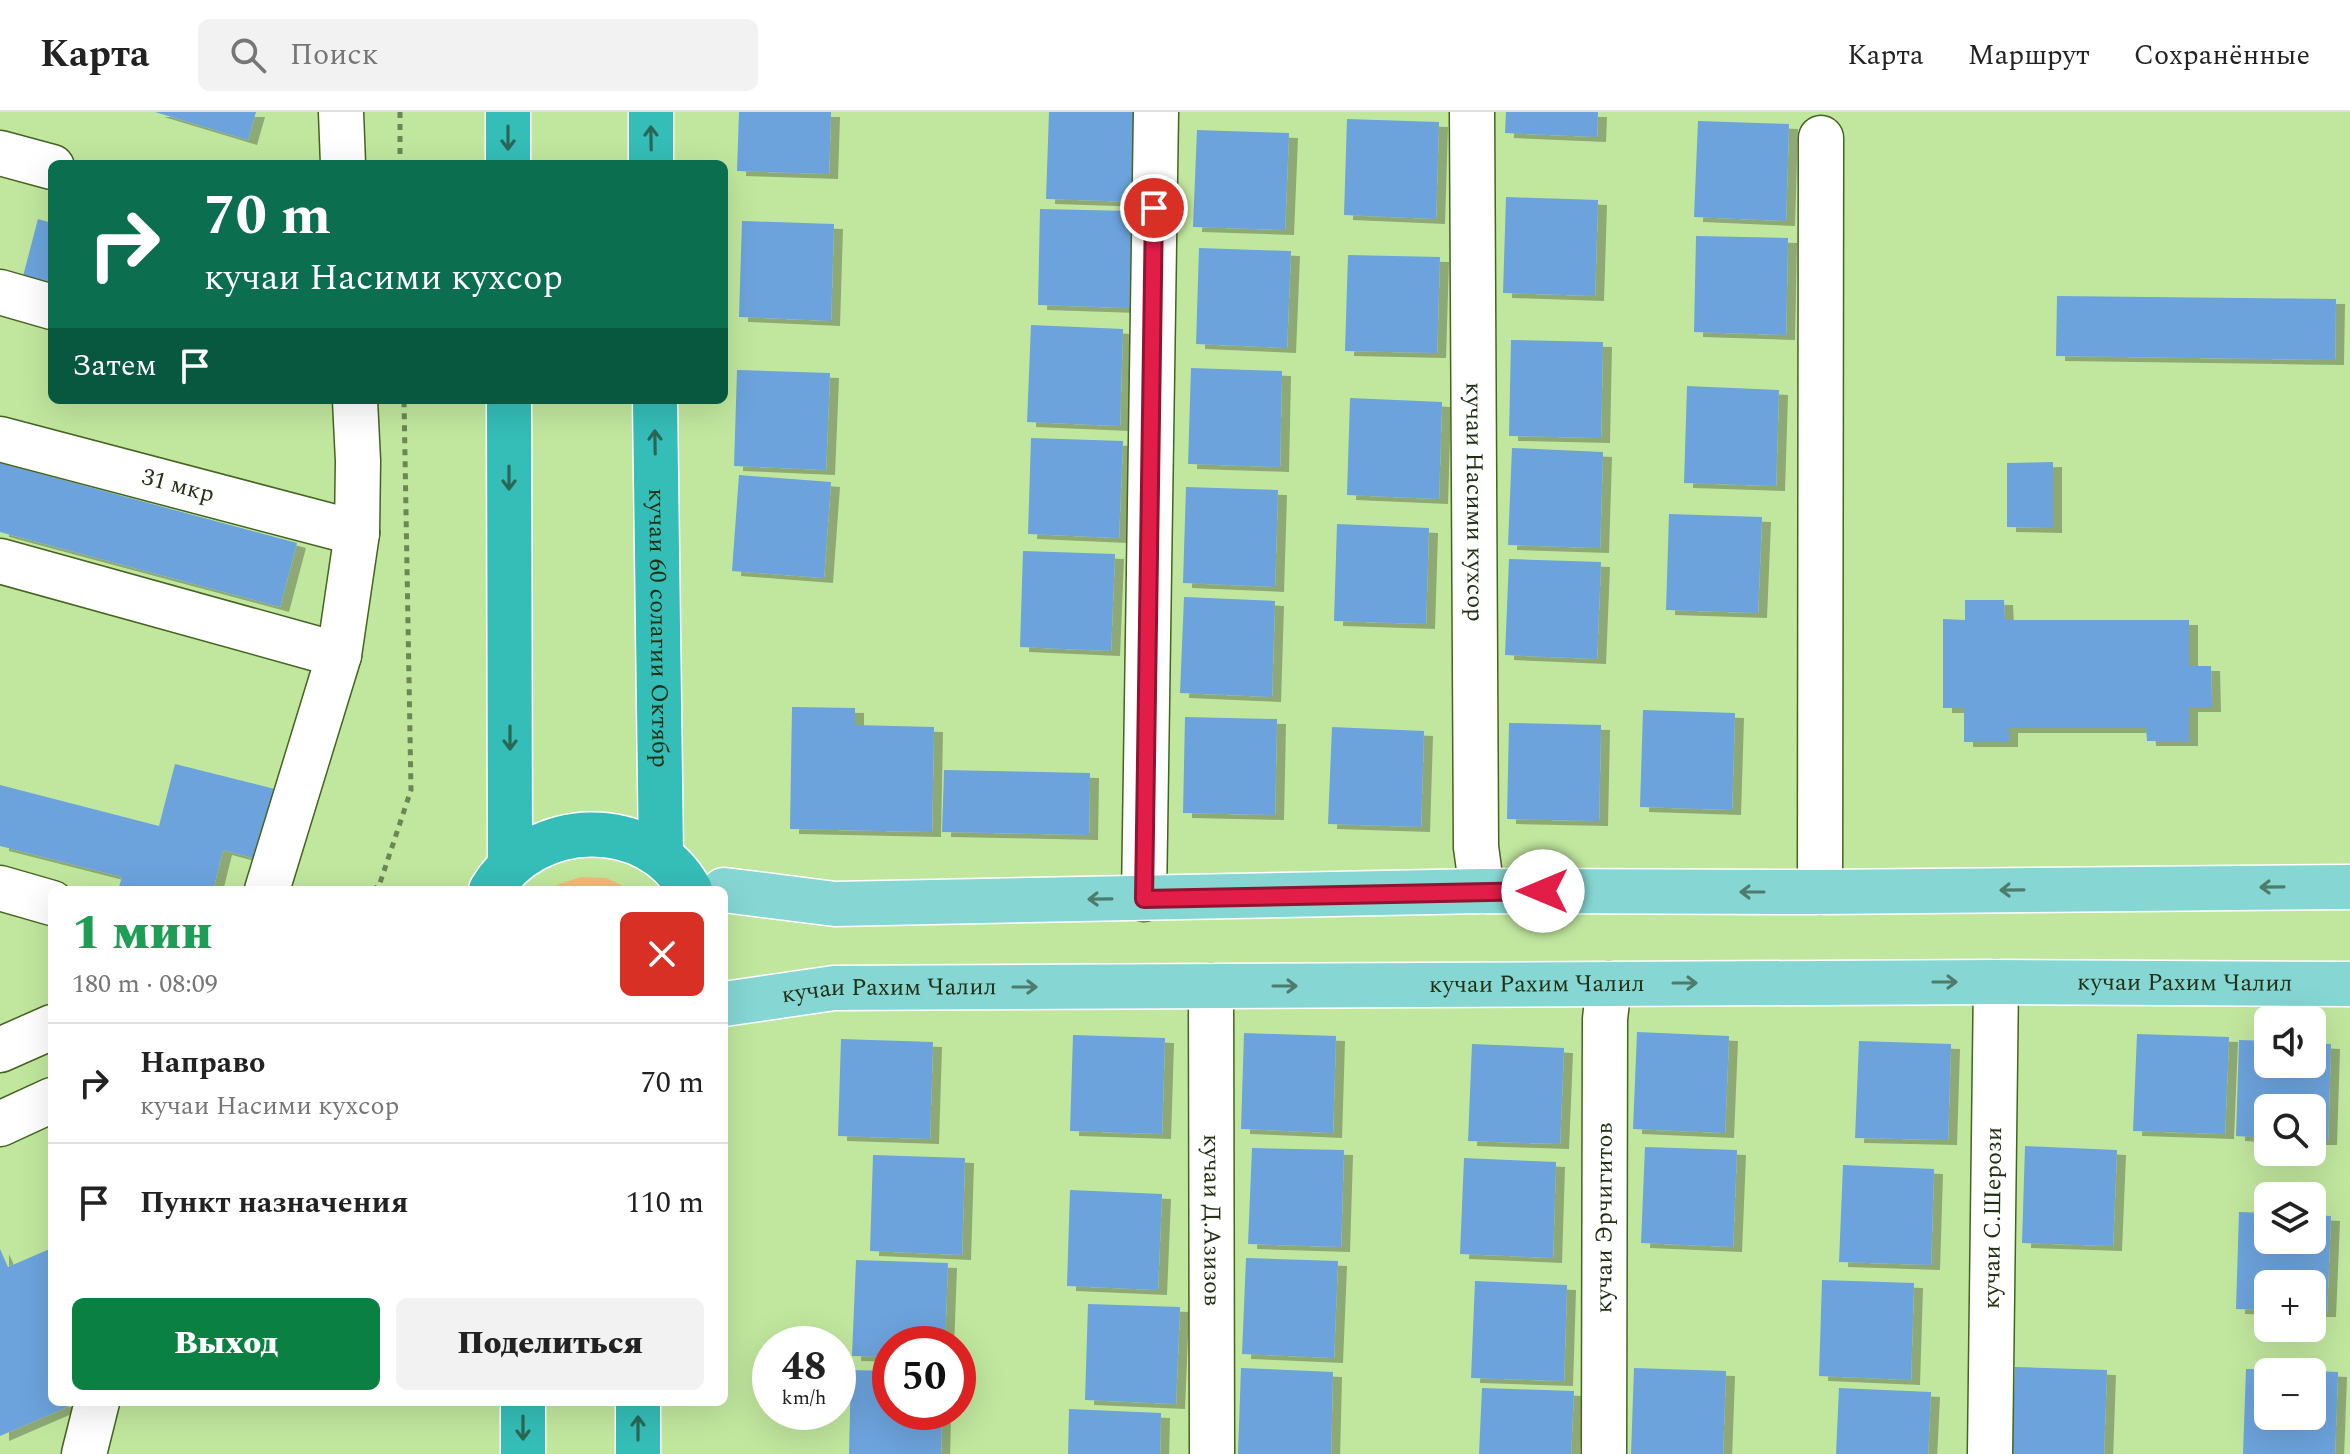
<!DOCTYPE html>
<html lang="ru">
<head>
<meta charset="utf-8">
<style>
  body { margin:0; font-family:Spectral,serif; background:#f2f2f2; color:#222; height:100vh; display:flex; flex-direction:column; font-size:30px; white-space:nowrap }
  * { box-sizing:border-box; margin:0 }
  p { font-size:26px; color:#767676 }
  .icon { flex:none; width:44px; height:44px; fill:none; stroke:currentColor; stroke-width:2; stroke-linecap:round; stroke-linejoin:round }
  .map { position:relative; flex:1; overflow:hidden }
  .details { position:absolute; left:48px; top:774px; width:680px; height:520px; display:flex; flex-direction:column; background:#fff; border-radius:12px; box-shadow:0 8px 32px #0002 }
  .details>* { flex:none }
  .top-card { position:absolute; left:48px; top:48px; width:680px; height:244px; border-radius:12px; box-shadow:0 8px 32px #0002; background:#0b6e4f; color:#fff; overflow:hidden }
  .buttons { position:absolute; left:2254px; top:894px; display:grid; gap:16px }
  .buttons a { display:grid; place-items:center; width:72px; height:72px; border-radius:12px; background:#fff; box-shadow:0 8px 32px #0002; font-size:40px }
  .speed { position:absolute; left:752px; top:1214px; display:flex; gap:16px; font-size:40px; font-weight:700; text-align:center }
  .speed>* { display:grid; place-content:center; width:104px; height:104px; border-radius:50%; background:#fff; box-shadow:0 8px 32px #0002; line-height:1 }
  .speed small { font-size:20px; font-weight:400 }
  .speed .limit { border:12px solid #d22; background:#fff; color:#111 }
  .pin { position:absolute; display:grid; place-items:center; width:68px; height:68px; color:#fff; margin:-34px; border:4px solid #fff; border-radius:50%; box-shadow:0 2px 8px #0007 }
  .me { position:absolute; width:88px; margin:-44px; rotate:270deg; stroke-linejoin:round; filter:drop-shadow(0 0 6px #0008) }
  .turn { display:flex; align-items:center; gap:28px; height:168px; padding:0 24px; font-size:36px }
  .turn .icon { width:104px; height:104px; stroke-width:2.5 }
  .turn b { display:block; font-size:56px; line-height:68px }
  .then { display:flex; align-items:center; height:76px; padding:0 24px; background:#0003; gap:16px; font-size:30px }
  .round { display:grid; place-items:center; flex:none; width:84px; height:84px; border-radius:12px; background:#f2f2f2 }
  .headline { display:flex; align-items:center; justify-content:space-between; height:136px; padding:0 24px }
  h1 { font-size:48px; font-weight:800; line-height:60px; color:#1e9e55 }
  .button { display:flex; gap:16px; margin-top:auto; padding:16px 24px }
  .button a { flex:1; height:92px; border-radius:12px; background:#0b8043; color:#fff; font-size:32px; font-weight:800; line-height:92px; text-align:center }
  .button a+a { background:#f2f2f2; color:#222 }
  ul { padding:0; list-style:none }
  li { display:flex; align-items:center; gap:24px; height:120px; padding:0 24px; border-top:2px solid #e0e0e0 }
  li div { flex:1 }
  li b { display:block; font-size:30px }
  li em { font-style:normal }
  header { display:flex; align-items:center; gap:48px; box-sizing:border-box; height:112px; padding:0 40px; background:#fff; border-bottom:2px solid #e0e0e0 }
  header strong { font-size:38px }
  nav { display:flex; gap:44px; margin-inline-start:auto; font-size:28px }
  .search { width:560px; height:72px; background:#f2f2f2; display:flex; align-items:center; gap:20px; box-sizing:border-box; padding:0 28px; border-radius:12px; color:#767676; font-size:30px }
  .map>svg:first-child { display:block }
  .green { fill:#f2ba78 }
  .building { fill:#6ca3dc; filter:url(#shadow) }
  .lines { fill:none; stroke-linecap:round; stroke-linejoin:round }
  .minor-casing { stroke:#44641f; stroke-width:47 }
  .major-casing { stroke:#fff; stroke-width:47 }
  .highway-casing { stroke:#fff; stroke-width:47 }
  .path { stroke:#6d8655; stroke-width:5; stroke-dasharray:6 6; stroke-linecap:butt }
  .minor { stroke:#fff; stroke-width:44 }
  .major { stroke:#86d7d4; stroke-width:44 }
  .highway { stroke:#35bdb7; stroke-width:44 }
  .oneway { stroke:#2a6855 }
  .oneway2 { stroke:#4f7b6a }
  .route-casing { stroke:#92132f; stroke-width:20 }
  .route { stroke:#e11d48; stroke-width:14 }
  .labels { text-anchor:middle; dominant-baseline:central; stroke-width:8; stroke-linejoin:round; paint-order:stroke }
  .street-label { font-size:24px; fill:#223014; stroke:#c1e79e }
</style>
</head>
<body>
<header>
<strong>Карта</strong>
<div class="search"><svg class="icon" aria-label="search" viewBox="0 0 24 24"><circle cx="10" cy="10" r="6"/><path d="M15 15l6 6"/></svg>Поиск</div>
<nav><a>Карта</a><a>Маршрут</a><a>Сохранённые</a></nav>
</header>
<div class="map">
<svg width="2350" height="1342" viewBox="0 0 2350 1342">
  <defs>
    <filter id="shadow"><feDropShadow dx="9" dy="5" stdDeviation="0" flood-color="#0004"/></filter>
  </defs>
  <rect width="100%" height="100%" fill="#c1e79e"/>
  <path class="green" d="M581 765 606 766 632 778H550L559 772Z"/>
  <path class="building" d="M155 0H256L248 28Z
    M739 0H831L829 62 737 59Z
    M1049 0H1141L1138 90 1046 87Z
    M1506 0H1598L1597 25 1505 21Z
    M1347 7 1439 10 1436 107 1344 103Z
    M1698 9 1789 12 1786 109 1694 105Z
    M1197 18 1289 21 1285 118 1193 115Z
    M1506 85 1598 88 1595 184 1503 181Z
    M1040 97 1132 99 1129 196 1038 193Z
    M38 107 52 111V176L22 168Z
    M742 109 834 112 831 209 739 205Z
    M1696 124 1788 126 1786 223 1694 220Z
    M1199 136 1291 139 1287 236 1196 232Z
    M1348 143 1440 145 1437 241 1345 239Z
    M2057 184 2336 187 2335 248 2056 244Z
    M1031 213 1123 217 1120 314 1027 310Z
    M1511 228 1603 230 1601 326 1509 324Z
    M1191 256 1282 259 1280 355 1188 352Z
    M737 258 830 261 826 358 734 354Z
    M1687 274 1779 278 1776 374 1684 371Z
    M1350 286 1442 290 1439 387 1347 383Z
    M1031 326 1123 329 1119 426 1028 422Z
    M1512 336 1603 340 1600 436 1508 433Z
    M2053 350V416L2007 415V351Z
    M0 351 297 431 280 495 0 420Z
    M739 363 831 370 824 466 732 459Z
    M1186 375 1278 378 1275 475 1183 471Z
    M1669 402 1762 405 1758 501 1666 498Z
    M1337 412 1429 416 1426 512 1334 509Z
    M1023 439 1115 442 1111 539 1020 535Z
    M1509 447 1601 450 1597 547 1505 543Z
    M1184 485 1275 489 1272 585 1180 581Z
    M1965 488H2004L2005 508H2189V554H2211L2212 595H2189V629H2147L2146 616H2009V630H1964V596H1943V507L1965 508Z
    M792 595 855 596V613L934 615 932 720 790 717Z
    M1643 598 1735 601 1732 698 1640 695Z
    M1185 605 1277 607 1275 703 1183 701Z
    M1509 611 1601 613 1599 709 1507 707Z
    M1332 615 1424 619 1421 715 1328 712Z
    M175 652 275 677 257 747 223 738 213 778H118L122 765 0 734V673L159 714Z
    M944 658 1090 661 1089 723 942 720Z
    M1637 920 1729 924 1725 1021 1633 1017Z
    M1244 921 1336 924 1333 1021 1241 1017Z
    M2137 922 2229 925 2225 1022 2133 1019Z
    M1073 923 1165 926 1162 1022 1070 1019Z
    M841 927 933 930 930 1027 838 1024Z
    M2239 928 2268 929V952H2312V931L2331 932 2328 1028H2312V996H2268V1026L2236 1024Z
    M1859 929 1951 932 1948 1028 1855 1026Z
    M1472 932 1564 936 1560 1032 1468 1029Z
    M2025 1034 2117 1038 2113 1134 2022 1131Z
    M1645 1035 1737 1038 1733 1135 1641 1131Z
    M1252 1036 1344 1038 1341 1135 1248 1132Z
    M873 1043 965 1046 962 1143 870 1139Z
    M1464 1046 1556 1050 1553 1146 1460 1142Z
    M1843 1053 1934 1057 1931 1153 1839 1150Z
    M1070 1078 1162 1082 1158 1178 1067 1174Z
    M2239 1100 2268 1101V1128H2312V1103L2331 1104 2327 1200H2312V1172H2268V1198L2236 1197Z
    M52 1136V1290H79L0 1324V1137L8 1155Z
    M1246 1146 1338 1149 1334 1246 1242 1242Z
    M856 1148 948 1151 945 1232H890V1245L852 1244Z
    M1822 1168 1914 1171 1911 1268 1819 1264Z
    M1475 1169 1567 1173 1564 1269 1471 1266Z
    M1088 1192 1180 1195 1176 1292 1085 1288Z
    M2015 1255 2107 1258 2104 1342H2012Z
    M1241 1256 1333 1260 1331 1342H1238Z
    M1634 1256 1726 1259 1723 1342H1631Z
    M2246 1257H2268V1304H2312V1259L2338 1260 2335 1342H2243Z
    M851 1258 890 1259V1300H942L941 1342H849Z
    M1482 1276 1574 1279 1571 1342H1479Z
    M1839 1276 1931 1280 1928 1342H1836Z
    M1069 1297 1161 1301 1160 1342H1068Z"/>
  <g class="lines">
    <g class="minor-casing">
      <g id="minor">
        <path d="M341 0 343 52"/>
        <path id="s1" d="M1472 0 1476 735 1482 779"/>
        <path d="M0 41 52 55"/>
        <path d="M0 180 52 195"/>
        <path id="s2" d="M0 327 357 421"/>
        <path d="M0 449 339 543"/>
        <path d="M0 776 52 791"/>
        <path d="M267 778 339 543 357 421 358 349 355 288"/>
        <path d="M1820 780 1821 26"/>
        <path d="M1144 787 1156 0"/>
        <path id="s3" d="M1211 874 1212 1342"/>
        <path d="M0 938 52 915"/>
        <path d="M0 1012 52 988"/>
        <path d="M84 1342 97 1290"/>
        <path id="s4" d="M1604 1342 1605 907 1609 872"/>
        <path id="s5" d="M1990 1342 1996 870"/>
      </g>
    </g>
    <g class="major-casing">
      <g id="major">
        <path d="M724 778 835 792 1482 779 1820 780 2350 775"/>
        <path id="s6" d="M724 892 834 876 1996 870 2350 872"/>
      </g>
    </g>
    <g class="highway-casing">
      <g id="highway">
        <path d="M508 0V52"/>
        <path d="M651 0V52"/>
        <path d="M509 288 510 753"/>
        <path id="s7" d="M655 288 661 744"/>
        <path d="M491 778C534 706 648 702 690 778"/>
        <path d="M523 1290V1342"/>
        <path d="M638 1290V1342"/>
      </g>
    </g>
    <path class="path" d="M400 0V52
      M372 778 379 774 411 678 404 288"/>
    <use href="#minor" class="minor"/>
    <use href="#major" class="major"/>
    <use href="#highway" class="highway"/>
  </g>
  <defs><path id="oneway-shaft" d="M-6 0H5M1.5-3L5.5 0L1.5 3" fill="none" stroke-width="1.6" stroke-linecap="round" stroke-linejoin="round" transform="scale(2)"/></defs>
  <g class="oneway">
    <use href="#oneway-shaft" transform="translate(508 26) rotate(90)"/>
    <use href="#oneway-shaft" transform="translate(651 26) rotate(-91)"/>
    <use href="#oneway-shaft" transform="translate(655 330) rotate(-91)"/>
    <use href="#oneway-shaft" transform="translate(509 366) rotate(90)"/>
    <use href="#oneway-shaft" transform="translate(510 626) rotate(90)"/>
    <use href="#oneway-shaft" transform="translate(523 1316) rotate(90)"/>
    <use href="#oneway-shaft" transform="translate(638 1316) rotate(-90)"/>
  </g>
  <g class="oneway2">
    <use href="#oneway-shaft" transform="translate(2272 775) rotate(179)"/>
    <use href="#oneway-shaft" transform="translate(2012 778) rotate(179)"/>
    <use href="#oneway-shaft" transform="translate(1752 780) rotate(-180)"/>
    <use href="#oneway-shaft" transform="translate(1100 787) rotate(179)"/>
    <use href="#oneway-shaft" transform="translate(1945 870)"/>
    <use href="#oneway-shaft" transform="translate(1685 871)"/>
    <use href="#oneway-shaft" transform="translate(1285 874)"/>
    <use href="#oneway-shaft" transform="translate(1025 875)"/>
  </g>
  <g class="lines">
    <g class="route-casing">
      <path id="route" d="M1154 96 1144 787 1543 779"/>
    </g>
    <use href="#route" class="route"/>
  </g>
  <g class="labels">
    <g class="street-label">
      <text stroke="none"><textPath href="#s2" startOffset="184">31 мкр</textPath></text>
      <text stroke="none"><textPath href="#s1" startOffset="390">кучаи Насими кухсор</textPath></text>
      <text stroke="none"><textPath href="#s7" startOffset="228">кучаи 60 солагии Октябр</textPath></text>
      <text stroke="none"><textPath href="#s6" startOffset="1462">кучаи Рахим Чалил</textPath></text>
      <text stroke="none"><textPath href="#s6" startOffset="814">кучаи Рахим Чалил</textPath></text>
      <text stroke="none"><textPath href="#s6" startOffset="166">кучаи Рахим Чалил</textPath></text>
      <text stroke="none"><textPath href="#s5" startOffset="236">кучаи С.Шерози</textPath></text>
      <text stroke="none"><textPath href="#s4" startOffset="236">кучаи Эрчигитов</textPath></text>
      <text stroke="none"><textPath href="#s3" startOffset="234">кучаи Д.Азизов</textPath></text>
    </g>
  </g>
</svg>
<div class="buttons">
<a><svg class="icon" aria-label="sound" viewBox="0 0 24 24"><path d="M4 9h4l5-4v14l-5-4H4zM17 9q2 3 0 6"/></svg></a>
<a><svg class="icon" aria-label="search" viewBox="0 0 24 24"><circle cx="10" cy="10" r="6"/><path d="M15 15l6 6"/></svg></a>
<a><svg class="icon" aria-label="layers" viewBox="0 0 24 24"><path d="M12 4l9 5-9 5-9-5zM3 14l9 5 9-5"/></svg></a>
<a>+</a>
<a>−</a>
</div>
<div class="speed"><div>48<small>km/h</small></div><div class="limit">50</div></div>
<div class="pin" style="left:1154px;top:96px;background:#d93025"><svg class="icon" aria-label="arrive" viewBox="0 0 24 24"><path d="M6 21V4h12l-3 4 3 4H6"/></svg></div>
<svg class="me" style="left:1543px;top:779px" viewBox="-20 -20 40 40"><circle r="19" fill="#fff"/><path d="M0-13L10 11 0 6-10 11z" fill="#e11d48"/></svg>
<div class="top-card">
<div class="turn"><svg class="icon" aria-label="right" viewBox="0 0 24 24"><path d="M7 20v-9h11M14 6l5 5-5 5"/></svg><div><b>70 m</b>кучаи Насими кухсор</div></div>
<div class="then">Затем<svg class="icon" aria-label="arrive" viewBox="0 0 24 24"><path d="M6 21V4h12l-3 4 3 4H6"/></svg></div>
</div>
<section class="details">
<div class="headline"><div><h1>1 мин</h1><p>180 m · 08:09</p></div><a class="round" style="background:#d93025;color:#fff"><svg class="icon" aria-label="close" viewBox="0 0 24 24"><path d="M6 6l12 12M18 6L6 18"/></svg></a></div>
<ul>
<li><svg class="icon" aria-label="right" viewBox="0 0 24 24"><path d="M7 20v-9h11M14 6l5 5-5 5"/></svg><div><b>Направо</b><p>кучаи Насими кухсор</p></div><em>70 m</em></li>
<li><svg class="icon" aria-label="arrive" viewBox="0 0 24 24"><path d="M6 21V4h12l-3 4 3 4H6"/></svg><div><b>Пункт назначения</b></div><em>110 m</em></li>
</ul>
<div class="button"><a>Выход</a><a>Поделиться</a></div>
</section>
</div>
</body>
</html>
